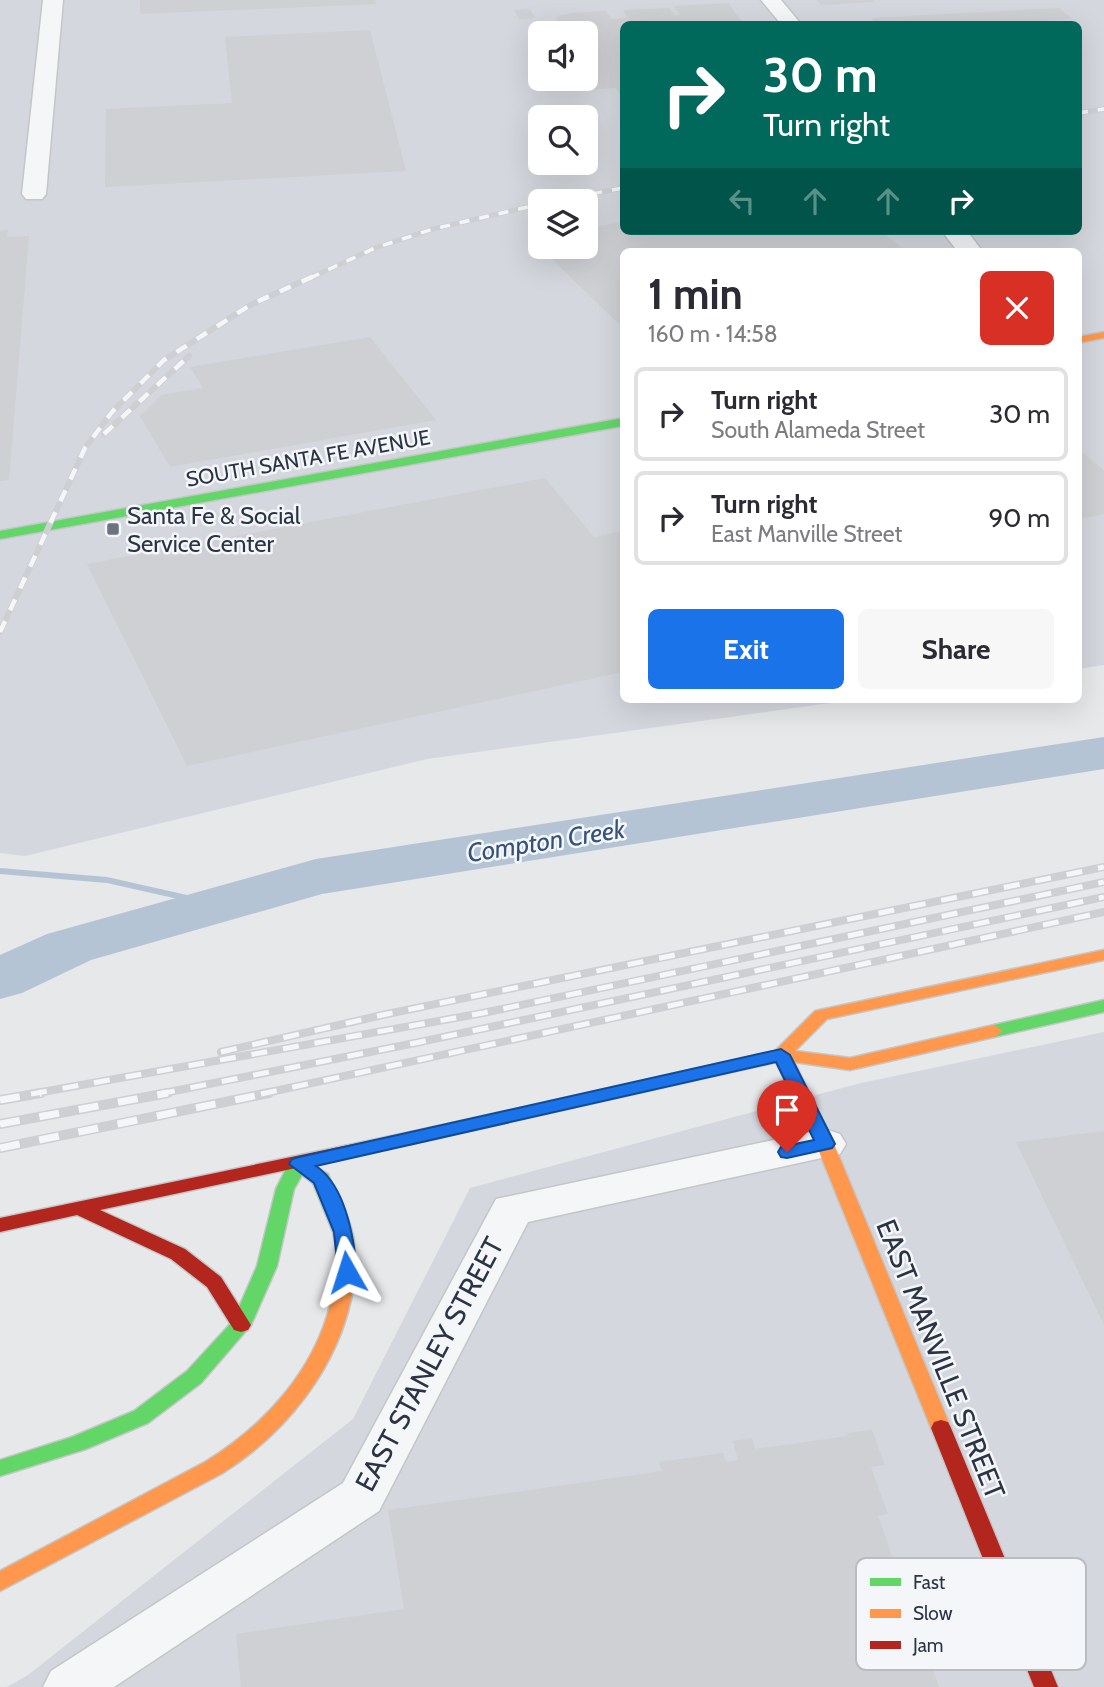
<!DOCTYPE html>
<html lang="en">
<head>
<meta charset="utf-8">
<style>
  body { margin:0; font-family:Cabin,sans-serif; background:#f7f7f7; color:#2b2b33; height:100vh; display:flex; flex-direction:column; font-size:26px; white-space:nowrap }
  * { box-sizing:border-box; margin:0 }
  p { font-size:23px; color:#7c7c81 }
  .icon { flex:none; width:38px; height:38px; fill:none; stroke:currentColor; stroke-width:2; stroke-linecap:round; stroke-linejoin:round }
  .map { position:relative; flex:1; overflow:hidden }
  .drawer { position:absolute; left:620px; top:248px; width:462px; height:455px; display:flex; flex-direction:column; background:#fff; border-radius:10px; box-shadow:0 7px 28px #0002 }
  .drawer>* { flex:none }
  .guide { position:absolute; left:620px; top:21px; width:462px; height:214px; border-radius:10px; box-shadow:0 7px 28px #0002; background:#00695c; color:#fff; overflow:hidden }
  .controls { position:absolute; left:528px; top:21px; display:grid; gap:14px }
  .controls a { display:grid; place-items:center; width:70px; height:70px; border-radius:10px; background:#fff; box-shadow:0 7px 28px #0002; font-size:35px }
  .pin { position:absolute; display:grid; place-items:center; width:60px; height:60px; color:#fff; margin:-72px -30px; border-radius:50% 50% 50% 0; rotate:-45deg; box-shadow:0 0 7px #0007 }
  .pin .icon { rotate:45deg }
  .me { position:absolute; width:77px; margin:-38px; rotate:354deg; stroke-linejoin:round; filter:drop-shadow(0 0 5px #0008) }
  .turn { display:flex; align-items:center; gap:24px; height:147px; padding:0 28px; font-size:32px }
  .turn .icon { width:91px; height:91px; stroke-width:2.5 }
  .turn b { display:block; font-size:49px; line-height:60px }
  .lanes { display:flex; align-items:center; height:66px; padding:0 28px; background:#0003; justify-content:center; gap:35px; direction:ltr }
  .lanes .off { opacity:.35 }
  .round { display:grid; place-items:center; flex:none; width:74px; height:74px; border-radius:10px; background:#f7f7f7 }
  .head { display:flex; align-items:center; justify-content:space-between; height:119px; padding:0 28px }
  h1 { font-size:42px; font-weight:700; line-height:52px }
  .action { display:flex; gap:14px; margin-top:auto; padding:14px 28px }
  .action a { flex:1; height:80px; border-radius:10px; background:#1a73e8; color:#fff; font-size:28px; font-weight:700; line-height:80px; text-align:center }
  .action a+a { background:#f7f7f7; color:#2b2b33 }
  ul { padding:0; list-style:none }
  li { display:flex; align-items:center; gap:21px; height:94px; margin:0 14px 10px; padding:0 14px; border:4px solid #e1e1e2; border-radius:10px }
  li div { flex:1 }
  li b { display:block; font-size:26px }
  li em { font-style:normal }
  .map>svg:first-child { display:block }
  .built { fill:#d4d7dd; fill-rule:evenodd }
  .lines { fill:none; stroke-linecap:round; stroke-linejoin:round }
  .stream { fill:#b4c4d5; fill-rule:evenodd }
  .river { fill:#b4c4d5; fill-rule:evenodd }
  .building { fill:#ced0d3 }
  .street-casing { stroke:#c4c6c8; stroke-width:3 }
  .fast-casing { stroke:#c4c6c8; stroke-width:3 }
  .slow-casing { stroke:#c4c6c8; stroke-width:3 }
  .jam-casing { stroke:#c4c6c8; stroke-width:3 }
  .street { fill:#f5f6f7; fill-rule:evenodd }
  .fast { fill:#63d668; fill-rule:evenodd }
  .slow { fill:#ff974d; fill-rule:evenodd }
  .jam { fill:#b3261e; fill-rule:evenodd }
  .rail-far3-casing { stroke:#cecfd2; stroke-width:5 }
  .rail-far2-casing { stroke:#cecfd2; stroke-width:6 }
  .rail-far1-casing { stroke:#cecfd2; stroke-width:8 }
  .rail-casing { stroke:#cecfd2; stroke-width:10 }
  .rail-far3 { stroke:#f4f6f9; stroke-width:3.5; stroke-dasharray:10; stroke-linecap:butt }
  .rail-far2 { stroke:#f4f6f9; stroke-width:4.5; stroke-dasharray:12; stroke-linecap:butt }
  .rail-far1 { stroke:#f4f6f9; stroke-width:5; stroke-dasharray:16; stroke-linecap:butt }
  .rail { stroke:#f4f6f9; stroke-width:7; stroke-dasharray:20; stroke-linecap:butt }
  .route { fill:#1a73e8; stroke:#114b97; stroke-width:2 }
  .poi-dot { fill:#6c737f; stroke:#f4f6f9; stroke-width:2.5 }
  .labels { text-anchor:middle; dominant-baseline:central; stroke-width:5; stroke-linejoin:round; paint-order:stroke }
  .far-street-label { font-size:21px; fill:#2b3445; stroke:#f4f6f9 }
  .poi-label { font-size:24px; fill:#2b3445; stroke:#f4f6f9; text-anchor:start }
  .water-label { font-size:26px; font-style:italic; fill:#34527a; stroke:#f4f6f9 }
  .near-street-label { font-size:28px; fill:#2b3445; stroke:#f4f6f9 }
  .key { fill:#f4f6f9; stroke:#b8bcc3; stroke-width:2 }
  .key-label { font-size:19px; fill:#2b3445 }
</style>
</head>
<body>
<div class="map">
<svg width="1104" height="1687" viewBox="0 0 1104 1687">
  <rect width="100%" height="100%" fill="#e6e8ea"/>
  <path class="built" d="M0 0H1104V665L1078 669V252H623V700H852L427 759 25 856 0 853ZM623 24H1078V231H623ZM541 33H586V79H541ZM541 117H586V163H541ZM541 201H586V247H541Z
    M1104 1032V1687H7L28 1675 353 1419 470 1188 857 1084Z"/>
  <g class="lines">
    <path class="stream" d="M0 868 107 877 218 902 223 905 218 908 107 883 0 874Z"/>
    <path class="river" d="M1104 737V769L322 894 91 960 22 993 0 999V955L47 934 316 859Z"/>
  </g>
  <path class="building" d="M140 0H375L376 4 140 14Z
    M817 0H874V2L821 5Z
    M728 3 744 24H623V100L616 88 580 90 574 79H586V41H589L586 33H563L556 21 557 16 572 13 606 11 611 19 628 18 623 10 669 8 674 15H680L674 6Z
    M1059 8 1072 19 1041 21 1044 24H877L871 18Z
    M530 9 535 18 519 19 514 10Z
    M370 30 406 171 105 187 106 109 232 103 225 37Z
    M623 222V231H880L908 252H623V328L529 237 541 235V247H586V228Z
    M8 230 7 237 29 236 9 480 0 481V231Z
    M370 337 436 420 170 467 140 416 161 395 203 388 190 367Z
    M1078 449 1104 470V514L1078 519Z
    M545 478 594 537 623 531V672L187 766 87 564Z
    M1104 1131V1325L1016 1142Z
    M872 1430 885 1465 871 1467 888 1514 878 1516 939 1687H241L236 1634 404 1609 388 1510 662 1471 659 1462 723 1453 726 1462 738 1460 733 1441 752 1438 755 1449 848 1436 846 1433Z"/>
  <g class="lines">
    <g class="street-casing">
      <path id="street" d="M43 0H63L46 194 42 199H26L22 194Z
        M761 0H781L801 24H781Z
        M942 231H967L983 252H958Z
        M825 1129 840 1134 846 1144 840 1154 528 1222 379 1511 114 1687H43L51 1671 343 1483 496 1199Z"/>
    </g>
    <g class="fast-casing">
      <path id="fast" d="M623 418V426L0 539V531Z
        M1104 1000V1012L994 1037 985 1031 994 1025Z
        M298 1158 328 1174 330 1179C338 1197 361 1238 352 1256L345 1258 338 1256 333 1232 313 1183 302 1175 294 1189 277 1266 251 1325 201 1383 148 1423 86 1449 0 1476V1460L72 1437 134 1411 187 1371 233 1321 257 1266 276 1189 291 1159Z"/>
    </g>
    <g class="slow-casing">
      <path id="slow" d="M1104 332V338L1078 343V337Z
        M1104 950V960L827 1019 795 1051 850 1058 994 1025 1003 1031 994 1037 850 1070 794 1062 834 1144 951 1428 948 1434 941 1436 934 1434 931 1428 816 1144 776 1062 411 1144 405 1142 402 1138 405 1134 411 1132 775 1051 815 1011Z
        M345 1244 352 1246C358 1257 355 1276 353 1289 340 1366 286 1434 221 1474L0 1591V1571L205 1462C263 1427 314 1371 330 1305 334 1290 333 1255 338 1246Z"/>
    </g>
    <g class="jam-casing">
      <path id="jam" d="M411 1132 417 1134 420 1138 417 1142 100 1210 185 1249 221 1277 251 1325 248 1330 241 1332 234 1330 207 1287 171 1259 77 1215 0 1232V1218Z
        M941 1420 948 1422 951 1428 1058 1687H1034L931 1428 934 1422Z"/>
    </g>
    <use href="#street" class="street"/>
    <use href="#fast" class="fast"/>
    <use href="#slow" class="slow"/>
    <use href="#jam" class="jam"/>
    <g class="rail-far3-casing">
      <path id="rail-far3" d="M1078 113 1104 109
        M553 201 623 188
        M310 278 375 248 433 229 541 204"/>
    </g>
    <g class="rail-far2-casing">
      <path id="rail-far2" d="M104 434 189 356
        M0 632 85 448 112 412 164 360 252 304 314 276"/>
    </g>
    <g class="rail-far1-casing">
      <path id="rail-far1" d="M221 1052 387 1014 1104 867
        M31 1094 483 1013 1104 882
        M159 1094 415 1043 1104 897
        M261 1094 1104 912"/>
    </g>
    <g class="rail-casing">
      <path id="rail" d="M0 1100 41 1093
        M0 1124 168 1093
        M0 1148 269 1093"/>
    </g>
    <use href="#rail-far3" class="rail-far3"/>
    <use href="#rail-far2" class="rail-far2"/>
    <use href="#rail-far1" class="rail-far1"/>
    <use href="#rail" class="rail"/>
  </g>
  <path class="route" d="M781 1049 790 1055 835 1144 832 1148 787 1158 781 1157 778 1152 781 1147 814 1140 776 1062 316 1166C346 1186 354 1238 357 1272L354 1277 347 1279 340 1277 338 1272 334 1232 314 1183 289 1164 292 1159 299 1157Z"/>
  <rect class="poi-dot" x="106" y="522" width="14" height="14" rx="3.5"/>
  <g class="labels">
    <g class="far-street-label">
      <text transform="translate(308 458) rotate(-10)">SOUTH SANTA FE AVENUE</text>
    </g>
    <g class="poi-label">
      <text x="127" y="515">Santa Fe &amp; Social<tspan x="127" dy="28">Service Center</tspan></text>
    </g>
    <g class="water-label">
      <text transform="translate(546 841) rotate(-9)">Compton Creek</text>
    </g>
    <g class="near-street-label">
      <text transform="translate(941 1359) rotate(68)">EAST MANVILLE STREET</text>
      <text transform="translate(429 1364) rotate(-62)">EAST STANLEY STREET</text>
    </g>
  </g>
  <rect x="856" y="1558" width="230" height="112" rx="10" class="key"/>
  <rect x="870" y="1578" width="31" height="8" fill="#63d668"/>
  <rect x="870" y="1609" width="31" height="9" fill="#ff974d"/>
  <rect x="870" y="1641" width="31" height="8" fill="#b3261e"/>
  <g class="key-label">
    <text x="913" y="1589">Fast</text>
    <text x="913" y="1620">Slow</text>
    <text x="913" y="1652">Jam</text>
  </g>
</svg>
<div class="controls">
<a><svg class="icon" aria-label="sound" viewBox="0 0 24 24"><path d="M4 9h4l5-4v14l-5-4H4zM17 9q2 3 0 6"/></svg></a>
<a><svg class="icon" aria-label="search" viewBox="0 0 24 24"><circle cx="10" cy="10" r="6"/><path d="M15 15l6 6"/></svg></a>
<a><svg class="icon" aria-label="layers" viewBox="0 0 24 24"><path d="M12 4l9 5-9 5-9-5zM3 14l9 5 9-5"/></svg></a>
</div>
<div class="pin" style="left:787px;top:1152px;background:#d93025"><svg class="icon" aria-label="arrive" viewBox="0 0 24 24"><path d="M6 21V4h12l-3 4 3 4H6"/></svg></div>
<svg class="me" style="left:347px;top:1272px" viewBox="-20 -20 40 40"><path d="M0-17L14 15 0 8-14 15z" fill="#1a73e8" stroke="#fff" stroke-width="4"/></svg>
<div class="guide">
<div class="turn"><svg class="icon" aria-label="right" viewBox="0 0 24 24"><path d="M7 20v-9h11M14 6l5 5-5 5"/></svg><div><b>30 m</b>Turn right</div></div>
<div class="lanes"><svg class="icon off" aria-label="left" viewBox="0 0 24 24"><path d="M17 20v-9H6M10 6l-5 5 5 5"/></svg><svg class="icon off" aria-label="ahead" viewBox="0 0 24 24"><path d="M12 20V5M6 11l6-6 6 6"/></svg><svg class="icon off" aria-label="ahead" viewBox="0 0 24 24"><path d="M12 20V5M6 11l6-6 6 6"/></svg><svg class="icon" aria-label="right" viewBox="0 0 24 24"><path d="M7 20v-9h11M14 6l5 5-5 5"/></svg></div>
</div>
<section class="drawer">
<div class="head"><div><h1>1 min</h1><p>160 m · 14:58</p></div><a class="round" style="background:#d93025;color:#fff"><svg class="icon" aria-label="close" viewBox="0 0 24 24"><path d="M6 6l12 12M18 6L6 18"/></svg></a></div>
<ul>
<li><svg class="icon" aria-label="right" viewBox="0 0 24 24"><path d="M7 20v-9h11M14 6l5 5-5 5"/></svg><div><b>Turn right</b><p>South Alameda Street</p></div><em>30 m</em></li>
<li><svg class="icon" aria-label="right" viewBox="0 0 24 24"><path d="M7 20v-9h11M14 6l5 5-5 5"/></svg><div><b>Turn right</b><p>East Manville Street</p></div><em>90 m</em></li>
</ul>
<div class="action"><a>Exit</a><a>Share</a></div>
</section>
</div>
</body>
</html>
